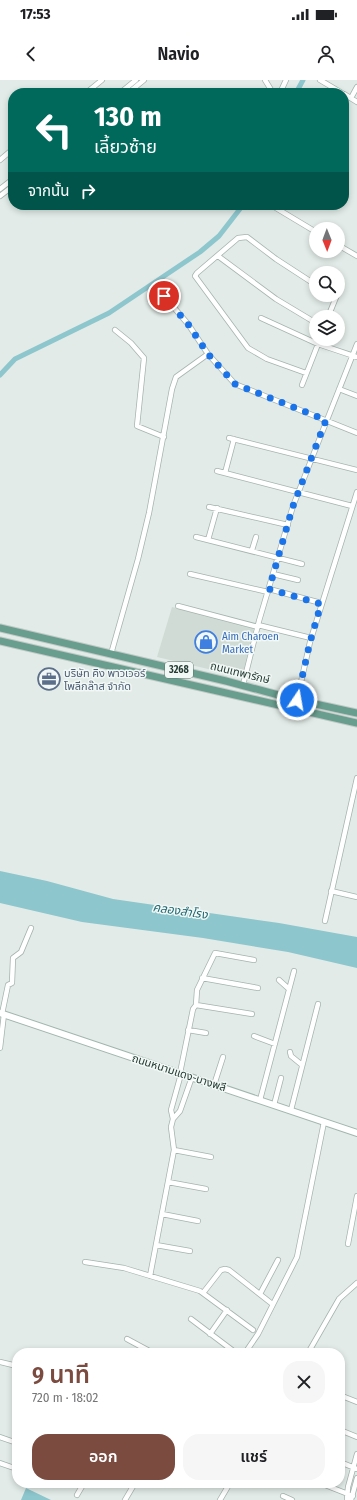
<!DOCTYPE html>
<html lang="th">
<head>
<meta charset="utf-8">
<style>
  body { margin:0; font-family:"Fira Sans Condensed","Noto Sans Thai",sans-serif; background:#f6f6f6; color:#202124; height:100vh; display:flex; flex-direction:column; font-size:15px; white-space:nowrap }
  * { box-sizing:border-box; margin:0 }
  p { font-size:13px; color:#757577 }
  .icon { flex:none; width:22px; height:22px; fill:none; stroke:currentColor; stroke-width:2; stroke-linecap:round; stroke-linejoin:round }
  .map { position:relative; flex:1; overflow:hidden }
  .details { position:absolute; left:12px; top:1268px; width:333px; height:140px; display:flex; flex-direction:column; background:#fff; border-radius:16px; box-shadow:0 2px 6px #0003 }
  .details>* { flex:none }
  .guide { position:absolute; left:8px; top:8px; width:341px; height:122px; border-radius:16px; box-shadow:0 2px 6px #0003; background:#00695c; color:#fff; overflow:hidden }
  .needle { width:26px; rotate:179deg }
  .buttons { position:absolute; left:309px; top:142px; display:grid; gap:8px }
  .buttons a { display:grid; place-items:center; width:36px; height:36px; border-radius:50%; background:#fff; box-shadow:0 2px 6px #0003; font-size:20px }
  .pin { position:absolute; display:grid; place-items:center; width:34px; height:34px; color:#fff; margin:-17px; border:2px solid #fff; border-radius:50%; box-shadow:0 1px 4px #0007 }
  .me { position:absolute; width:44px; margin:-22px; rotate:12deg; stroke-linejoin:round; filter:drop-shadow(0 0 3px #0008) }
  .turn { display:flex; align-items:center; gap:14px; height:84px; padding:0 20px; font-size:18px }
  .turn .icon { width:52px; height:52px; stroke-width:2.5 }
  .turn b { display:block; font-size:28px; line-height:34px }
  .then { display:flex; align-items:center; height:38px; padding:0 20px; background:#0003; gap:8px; font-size:15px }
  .round { display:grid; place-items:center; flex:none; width:42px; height:42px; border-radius:16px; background:#f6f6f6 }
  .head { display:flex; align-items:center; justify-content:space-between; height:68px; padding:0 20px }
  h1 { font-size:24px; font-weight:600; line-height:30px; color:#7b4b40 }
  .button { display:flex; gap:8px; margin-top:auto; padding:8px 20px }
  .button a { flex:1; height:46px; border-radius:16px; background:#7b4b40; color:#fff; font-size:16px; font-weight:600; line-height:46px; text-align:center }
  .button a+a { background:#f6f6f6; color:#202124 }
  .status { display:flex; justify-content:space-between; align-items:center; height:28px; padding:0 20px; background:#fff; direction:ltr }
  .status svg { height:11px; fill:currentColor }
  header { display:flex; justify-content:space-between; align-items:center; height:52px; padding:0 20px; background:#fff; font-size:18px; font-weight:600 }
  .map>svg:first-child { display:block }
  .built { fill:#d0dbd6 }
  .water { fill:#8dc6cd }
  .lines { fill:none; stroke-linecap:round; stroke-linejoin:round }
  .canal { stroke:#8dc6cd; stroke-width:5 }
  .street-casing { stroke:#a5b3ae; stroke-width:6 }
  .secondary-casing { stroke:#a1b6ae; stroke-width:8 }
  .primary-casing { stroke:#c1c8c6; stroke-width:9 }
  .street { stroke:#fff; stroke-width:4.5 }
  .secondary { stroke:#fff; stroke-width:6 }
  .primary { stroke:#699e8e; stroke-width:7 }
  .route { stroke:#1a73e8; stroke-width:7; stroke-dasharray:0 12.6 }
  .labels { text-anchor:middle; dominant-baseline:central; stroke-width:3; stroke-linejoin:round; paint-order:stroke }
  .shield { fill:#f2f8f5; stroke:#61746e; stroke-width:1 }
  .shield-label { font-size:10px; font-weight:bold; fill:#233b34 }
  .shop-label { font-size:11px; fill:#366cbe; stroke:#f2f8f5; text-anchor:start }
  .service-label { font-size:11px; fill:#4e5e75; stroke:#f2f8f5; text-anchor:start }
  .street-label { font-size:11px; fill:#233b34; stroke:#f2f8f5 }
  .water-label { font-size:12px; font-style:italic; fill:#216974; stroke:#f2f8f5 }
</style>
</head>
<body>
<div class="status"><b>17:53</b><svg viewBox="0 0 49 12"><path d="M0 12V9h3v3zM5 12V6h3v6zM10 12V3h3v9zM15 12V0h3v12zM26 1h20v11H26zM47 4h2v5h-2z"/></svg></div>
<header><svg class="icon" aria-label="back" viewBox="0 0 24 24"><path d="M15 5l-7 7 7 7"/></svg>Navio<svg class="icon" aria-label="person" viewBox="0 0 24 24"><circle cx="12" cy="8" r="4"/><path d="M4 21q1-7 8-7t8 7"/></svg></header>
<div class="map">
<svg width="357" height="1420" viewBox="0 0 357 1420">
  <rect width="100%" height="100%" fill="#e2ebe7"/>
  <path class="built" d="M172 527 254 547 242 597 157 577Z"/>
  <path class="water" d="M0 791 47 801 113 819 279 843 357 857V888L288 872 203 858 82 842 0 823Z
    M26 1408 51 1420H21Z"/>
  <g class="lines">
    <path class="canal" d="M296 13 303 0
      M0 295 15 279 109 233 200 172 219 156 243 125"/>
    <g class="street-casing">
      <path id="street" d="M265 0 273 13
        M320 0 342 13
        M86 13 102 0
        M120 13 136 0
        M128 13 144 0
        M280 13 286 0
        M344 14 357 22
        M351 18 357 7
        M0 80 13 69
        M0 109 13 99
        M0 116 13 106
        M271 125 316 152
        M338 165 357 176
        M218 176 276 219 316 243
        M338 212 340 206
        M164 216 188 244 208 274 235 304 357 353
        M328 237 337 215
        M261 238 318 264 357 277
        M115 250 131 263 144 278 137 346 164 357
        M306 293 267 279 248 268 195 196 197 193 238 158 247 157 276 179 316 205
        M302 305 320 259
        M339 309 357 316
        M229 358 357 390
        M217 391 352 426
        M225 393 234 359
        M209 427 288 445
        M196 457 302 484
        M208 460 217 428
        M252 470 256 457
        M190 494 268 512
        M273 494 298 500
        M269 509 321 523
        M178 526 258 547
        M258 545 311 558
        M111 574 138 479 149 433 172 309 176 297 208 274
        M243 605 259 541 293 426 357 264
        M297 620 310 562 357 412
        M331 811 357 817
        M325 841 357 698
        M202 898 258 908
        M279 900 289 909
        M196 925 197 910 215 873 254 880
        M2 934 8 905 12 903 13 878 21 872 31 848
        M188 950 206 953
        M254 956 275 964
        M0 968 4 934
        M290 972 291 976 302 985
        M180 993 193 929 196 925 252 934
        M214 1005 223 977
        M260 1020 294 891
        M274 1025 281 998
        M291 1030 318 924
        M173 1039 180 1031 192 997
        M174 1070 211 1077
        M168 1102 206 1109
        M162 1134 198 1141
        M348 1164 357 1116
        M156 1165 190 1171
        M85 1182 124 1188 200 1211 253 1250
        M150 1196 174 1070 171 1047 173 1039 171 1030 181 994
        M203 1213 221 1190 225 1189 229 1190 271 1223
        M260 1214 278 1180
        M191 1239 236 1273
        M210 1254 227 1230
        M127 1259 153 1273
        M245 1273 258 1254 297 1177 324 1042
        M308 1273 339 1219 357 1203
        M0 1282 17 1286
        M342 1316 357 1322
        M340 1350 357 1357
        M0 1357 17 1363
        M340 1382 357 1389
        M0 1383 17 1389
        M320 1403 353 1416
        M77 1415 84 1403
        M283 1416 292 1420
        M125 1420 135 1403
        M220 1420 230 1403
        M347 1420 348 1407 357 1374
        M351 1420 357 1398"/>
    </g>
    <g class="secondary-casing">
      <path id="secondary" d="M0 933 357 1053"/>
    </g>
    <g class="primary-casing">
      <path id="primary" d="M0 548 226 601 297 620 357 633
        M0 561 357 643"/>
    </g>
    <use href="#street" class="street"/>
    <use href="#secondary" class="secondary"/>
    <use href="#primary" class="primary"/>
  </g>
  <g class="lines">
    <path class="route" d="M164 216 188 244 208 274 235 304 326 340 293 426 269 509 321 524 310 562 297 620"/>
  </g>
  <defs>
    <g id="shop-ring" transform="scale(1.15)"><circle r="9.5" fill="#f2f8f5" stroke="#3f7fe0" stroke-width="1.5"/><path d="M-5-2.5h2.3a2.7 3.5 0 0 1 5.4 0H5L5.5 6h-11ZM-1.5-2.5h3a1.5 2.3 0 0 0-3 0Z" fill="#3f7fe0"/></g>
    <g id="office-ring" transform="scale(1.15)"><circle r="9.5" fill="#f2f8f5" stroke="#5c6f8a" stroke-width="1.5"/><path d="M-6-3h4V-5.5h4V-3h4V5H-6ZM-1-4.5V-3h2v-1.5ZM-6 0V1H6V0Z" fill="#5c6f8a"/></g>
  </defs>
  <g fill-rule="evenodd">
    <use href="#shop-ring" x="206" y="562"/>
    <use href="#office-ring" x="49" y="599"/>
  </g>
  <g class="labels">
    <rect class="shield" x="165" y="582" width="28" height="16" rx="3"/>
    <g class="shield-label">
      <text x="179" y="590">3268</text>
    </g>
    <g class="shop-label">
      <text x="222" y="556">Aim Charoen<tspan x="222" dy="13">Market</tspan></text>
    </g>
    <g class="service-label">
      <text x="64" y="593">บริษัท คิง พาวเวอร์<tspan x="64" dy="13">โพลีกล๊าส จำกัด</tspan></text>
    </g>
    <g class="street-label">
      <text transform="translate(240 593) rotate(14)">ถนนเทพารักษ์</text>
      <text transform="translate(179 993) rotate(18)">ถนนหนามแดง-บางพลี</text>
    </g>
    <g class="water-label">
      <text transform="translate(180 831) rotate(8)">คลองสำโรง</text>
    </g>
  </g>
</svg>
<div class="buttons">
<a><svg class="needle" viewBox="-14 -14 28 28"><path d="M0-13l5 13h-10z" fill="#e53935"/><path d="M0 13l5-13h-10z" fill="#757577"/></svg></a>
<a><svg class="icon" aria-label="search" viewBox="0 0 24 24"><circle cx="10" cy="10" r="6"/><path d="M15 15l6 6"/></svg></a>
<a><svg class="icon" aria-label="layers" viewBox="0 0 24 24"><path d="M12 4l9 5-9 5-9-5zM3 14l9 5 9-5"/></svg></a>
</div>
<div class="pin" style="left:164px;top:216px;background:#d93025"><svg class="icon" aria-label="arrive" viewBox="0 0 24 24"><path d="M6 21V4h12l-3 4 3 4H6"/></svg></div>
<svg class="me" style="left:297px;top:620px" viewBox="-20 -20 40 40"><circle r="17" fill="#1a73e8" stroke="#fff" stroke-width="3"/><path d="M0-11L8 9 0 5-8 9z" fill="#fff"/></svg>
<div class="guide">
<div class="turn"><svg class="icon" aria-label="left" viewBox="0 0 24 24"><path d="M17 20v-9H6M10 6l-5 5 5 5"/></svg><div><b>130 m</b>เลี้ยวซ้าย</div></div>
<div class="then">จากนั้น<svg class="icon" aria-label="right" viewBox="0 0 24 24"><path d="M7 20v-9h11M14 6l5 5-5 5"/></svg></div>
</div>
<section class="details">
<div class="head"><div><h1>9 นาที</h1><p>720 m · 18:02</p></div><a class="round"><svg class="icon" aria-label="close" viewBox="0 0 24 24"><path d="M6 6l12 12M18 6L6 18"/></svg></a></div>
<div class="button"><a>ออก</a><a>แชร์</a></div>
</section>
</div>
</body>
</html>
